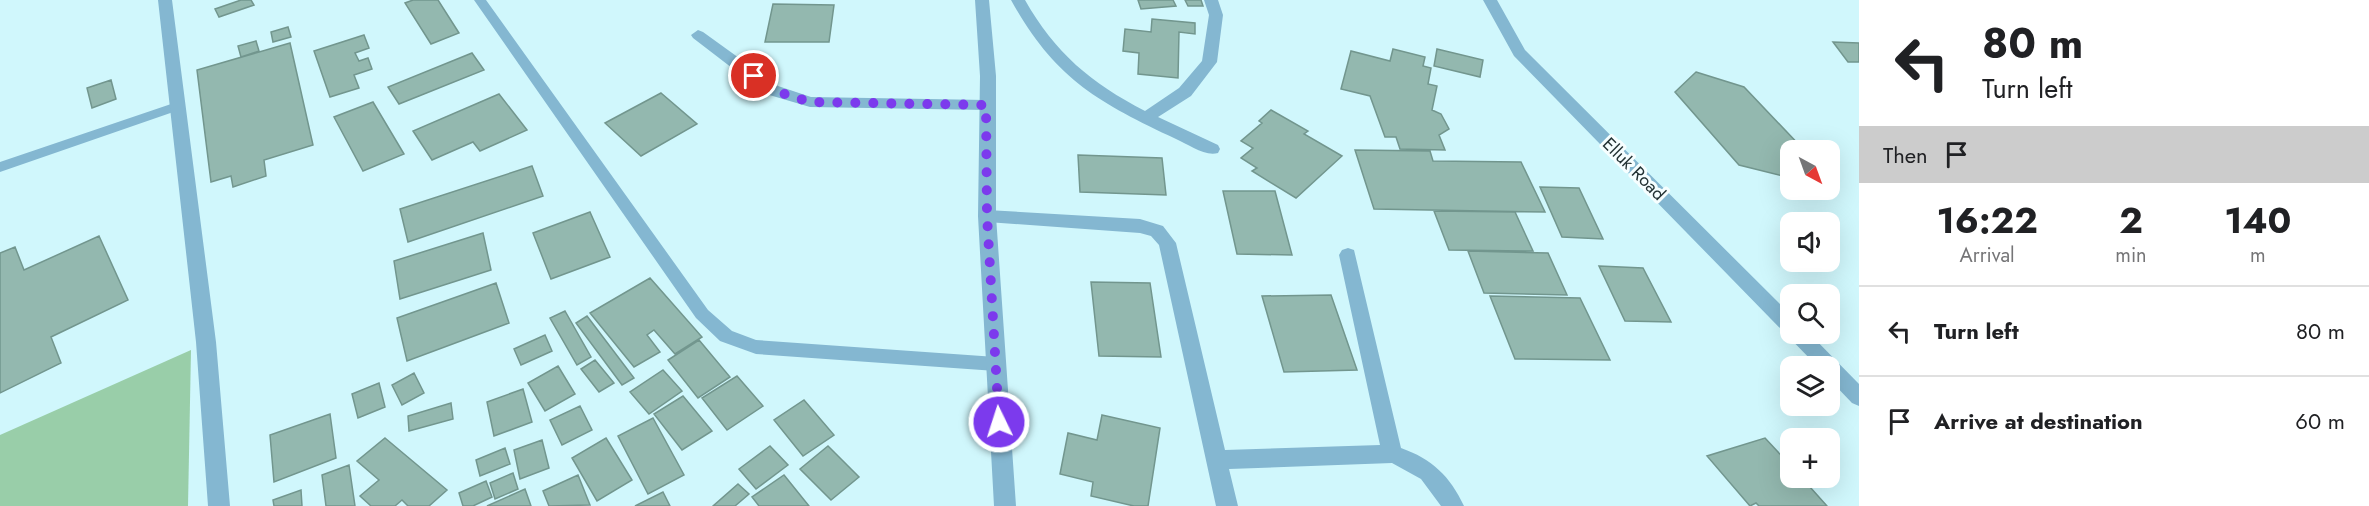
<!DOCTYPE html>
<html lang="en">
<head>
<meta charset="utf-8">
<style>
  body { margin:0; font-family:Jost,sans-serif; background:#f2f2f2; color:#202124; height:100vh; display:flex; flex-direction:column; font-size:22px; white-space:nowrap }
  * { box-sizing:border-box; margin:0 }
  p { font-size:20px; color:#757577 }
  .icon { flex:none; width:33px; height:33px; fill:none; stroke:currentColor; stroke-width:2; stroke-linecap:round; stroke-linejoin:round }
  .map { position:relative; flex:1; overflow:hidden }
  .side { display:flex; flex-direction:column; background:#fff; width:510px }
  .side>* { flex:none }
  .hud { background:#fff; color:#202124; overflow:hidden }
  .needle { width:39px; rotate:139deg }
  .buttons { position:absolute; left:1780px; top:140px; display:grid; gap:12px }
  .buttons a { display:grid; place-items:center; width:60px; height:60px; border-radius:12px; background:#fff; box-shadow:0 6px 24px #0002; font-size:30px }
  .pin { position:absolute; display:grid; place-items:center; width:51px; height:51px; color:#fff; margin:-26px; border:3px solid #fff; border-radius:50%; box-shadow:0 2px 6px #0007 }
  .me { position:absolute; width:66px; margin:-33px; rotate:356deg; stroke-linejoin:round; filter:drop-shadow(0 0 4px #0008) }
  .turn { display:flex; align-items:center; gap:21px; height:126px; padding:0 24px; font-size:27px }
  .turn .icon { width:78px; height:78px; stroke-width:2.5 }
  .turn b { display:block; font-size:42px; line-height:51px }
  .then { display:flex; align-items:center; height:57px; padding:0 24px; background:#0003; gap:12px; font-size:22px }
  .eta { display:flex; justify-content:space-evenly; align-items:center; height:102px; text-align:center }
  .eta b { font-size:36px; font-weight:700; line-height:42px }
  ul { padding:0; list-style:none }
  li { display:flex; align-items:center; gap:18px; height:90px; padding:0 24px; border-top:2px solid #e0e0e0 }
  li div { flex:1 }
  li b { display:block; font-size:22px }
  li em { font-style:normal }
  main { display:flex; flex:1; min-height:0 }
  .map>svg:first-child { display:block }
  .green { fill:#99cea9 }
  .building { fill:#93b8af; stroke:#72968e; stroke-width:1.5 }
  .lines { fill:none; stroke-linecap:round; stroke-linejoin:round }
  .service { fill:#84b7d1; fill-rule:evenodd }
  .minor { fill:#84b7d1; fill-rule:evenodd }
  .tertiary { fill:#84b7d1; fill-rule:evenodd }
  .route { stroke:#7c3aed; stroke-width:10; stroke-dasharray:0 18 }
  .labels { text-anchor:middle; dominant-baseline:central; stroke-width:6; stroke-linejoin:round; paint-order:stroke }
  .street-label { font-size:18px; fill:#233234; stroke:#f6feff }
</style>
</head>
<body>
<main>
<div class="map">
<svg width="1859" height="506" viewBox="0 0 1859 506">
  <rect width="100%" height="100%" fill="#d0f7fc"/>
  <path class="green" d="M191 350 188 506H0V435Z"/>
  <path class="building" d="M241 0H251L254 5 219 17 215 9Z
    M413 0H438L459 33 431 44 405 3Z
    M1138 0H1173L1176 6 1141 9Z
    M1185 0H1201L1203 6H1188Z
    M773 4 834 5 829 42H765Z
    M1152 19 1195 23V34L1179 32 1178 78 1138 74 1139 53 1123 51 1125 29 1151 32Z
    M288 27 291 37 273 42 271 32Z
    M364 35 369 48 355 53 359 61 368 58 372 69 354 75 359 88 330 97 314 51Z
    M256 41 259 51 241 57 238 46Z
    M1833 42 1859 43V62H1848Z
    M290 43 313 145 264 160 266 176 233 187 231 176 211 182 197 70Z
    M1393 49 1425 57 1423 66 1431 68 1428 84 1437 86 1432 110 1441 114 1449 129 1439 135 1445 150 1400 149 1396 137H1385L1370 96 1341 89 1351 51 1390 61Z
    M1437 49 1483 60 1480 77 1434 66Z
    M472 53 484 70 399 104 388 87Z
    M1696 72 1744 87 1804 150H1791V178L1739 165 1675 92Z
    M111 80 116 99 92 108 87 88Z
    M661 93 697 124 641 156 605 123Z
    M499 94 527 130 480 151 473 142 432 160 413 131Z
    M373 102 404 154 363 171 334 117Z
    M1271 110 1308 131 1304 134 1342 156 1296 198 1252 171 1257 168 1241 158 1253 148 1241 141 1262 123 1259 121Z
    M1355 150 1430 151 1433 161 1521 162 1545 212 1374 209Z
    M1078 155 1162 158 1166 195 1080 192Z
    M532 166 543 196 408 242 400 209Z
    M1540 187 1579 188 1603 239 1562 237Z
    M1223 191H1275L1292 255 1237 254Z
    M1434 211 1515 212 1533 251 1449 250Z
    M590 212 610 257 551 279 533 233Z
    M483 233 491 270 400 299 394 261Z
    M99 236 128 300 51 337 61 363 0 393V253L15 247 24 270Z
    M1468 251 1548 253 1567 295 1484 293Z
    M1599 266 1643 268 1671 322 1625 321Z
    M650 278 702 337 675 354 654 330 647 335 660 352 634 367 590 313Z
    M1091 282 1150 283 1161 357 1099 356Z
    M496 283 509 323 407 361 397 318Z
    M1331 295 1357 370 1284 372 1262 296Z
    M1490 296 1580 298 1610 360 1515 359Z
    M565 311 591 357 577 365 550 318Z
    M587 316 634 378 622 385 576 323Z
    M545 335 552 351 521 365 514 349Z
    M699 340 730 377 698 398 668 360Z
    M595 360 614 383 599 392 581 369Z
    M558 366 575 394 545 411 528 383Z
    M663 370 682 391 649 414 630 392Z
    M414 373 424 393 402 405 392 385Z
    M737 376 763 406 727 430 702 398Z
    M379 383 385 407 358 418 352 394Z
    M523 389 532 422 494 436 487 402Z
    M683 396 712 431 682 450 654 414Z
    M804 400 834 435 803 456 774 420Z
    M451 403 453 419 409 431 408 416Z
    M580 406 592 430 562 445 550 420Z
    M330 414 336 458 274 482 270 435Z
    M1102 415 1160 428 1148 506H1134L1091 496 1093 482 1060 474 1068 433 1097 440Z
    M653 418 684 475 648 494 618 436Z
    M385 438 447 490 429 506H408L402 500 395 506H371L360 496 379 480 357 461Z
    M606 438 632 480 597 501 572 458Z
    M1765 438 1791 466V477H1801L1827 506H1759L1756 503 1750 506 1707 456Z
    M542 440 549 468 520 479 514 450Z
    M770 446 788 465 756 489 739 469Z
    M828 446 859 477 831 500 800 469Z
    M505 448 510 464 480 476 476 460Z
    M349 465 355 506H326L322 475Z
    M513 473 518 489 495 499 490 483Z
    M578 475 590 505 549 506 543 491Z
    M784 475 809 506H759L752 497Z
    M486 481 492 497 473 506H463L459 493Z
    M738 484 749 494 735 506H713Z
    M525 489 531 506H487Z
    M301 490 302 506H274L273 500Z
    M663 492 670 506H635Z"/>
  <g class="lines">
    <path class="service" d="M474 0H486L708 310 732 331 756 340 996 357 1002 359 1004 364 1002 369 996 371 756 354 720 341 696 318Z
      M177 102 182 103 184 106 182 109 0 172V162Z"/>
    <path class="minor" d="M158 0H172L216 342 230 506H208L196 342Z
      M1011 0H1025C1055 53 1091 83 1145 111L1179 88 1202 61 1209 15 1204 0H1218L1223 15 1217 62 1191 96 1158 117 1218 145 1220 149 1218 153C1205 157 1188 144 1176 139 1097 102 1054 78 1011 0Z
      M1483 0H1497L1525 50 1791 315V333H1809L1859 384V406L1852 403 1830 380V366H1817L1514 56Z
      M698 30 703 32 778 86 811 97 986 100 992 101 994 105 992 109 986 110 810 107 766 94 693 38 691 35Z
      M987 210 1140 219 1163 226 1176 243 1225 450 1380 445 1339 255 1342 250 1348 248 1354 250 1401 448C1432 459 1450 476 1464 506H1441L1421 479 1392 463 1229 469 1238 506H1216L1159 245 1151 236 1140 233 987 222 981 221 978 216 981 211Z"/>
    <path class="tertiary" d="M975 0H989L996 76V216L1016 506H994L978 216 980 76Z"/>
  </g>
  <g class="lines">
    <path class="route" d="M754 76 772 90 810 102 986 105 987 216 999 422"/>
  </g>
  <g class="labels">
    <g class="street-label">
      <text transform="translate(1634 169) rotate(45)">Elluk Road</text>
    </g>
  </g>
</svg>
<div class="buttons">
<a><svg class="needle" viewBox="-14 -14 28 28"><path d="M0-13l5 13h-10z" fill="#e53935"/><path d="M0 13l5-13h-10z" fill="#757577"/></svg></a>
<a><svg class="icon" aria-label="sound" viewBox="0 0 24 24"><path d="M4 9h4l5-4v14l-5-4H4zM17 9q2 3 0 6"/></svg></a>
<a><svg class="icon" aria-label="search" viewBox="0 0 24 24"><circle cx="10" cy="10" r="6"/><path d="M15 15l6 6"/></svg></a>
<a><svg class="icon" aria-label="layers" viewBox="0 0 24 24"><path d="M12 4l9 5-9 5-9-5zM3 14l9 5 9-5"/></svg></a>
<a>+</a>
</div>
<div class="pin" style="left:754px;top:76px;background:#d93025"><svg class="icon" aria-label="arrive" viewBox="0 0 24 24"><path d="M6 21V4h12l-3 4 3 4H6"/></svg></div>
<svg class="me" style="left:999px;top:422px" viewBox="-20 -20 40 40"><circle r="17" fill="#7c3aed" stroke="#fff" stroke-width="3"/><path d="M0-11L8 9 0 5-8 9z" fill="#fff"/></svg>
</div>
<section class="side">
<div class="hud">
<div class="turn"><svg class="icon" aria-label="left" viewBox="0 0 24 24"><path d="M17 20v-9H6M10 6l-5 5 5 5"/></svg><div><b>80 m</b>Turn left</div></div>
<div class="then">Then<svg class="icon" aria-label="arrive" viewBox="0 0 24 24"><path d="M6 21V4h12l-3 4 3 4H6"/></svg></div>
</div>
<div class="eta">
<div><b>16:22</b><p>Arrival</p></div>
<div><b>2</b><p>min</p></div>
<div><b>140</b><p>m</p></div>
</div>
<ul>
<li><svg class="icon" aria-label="left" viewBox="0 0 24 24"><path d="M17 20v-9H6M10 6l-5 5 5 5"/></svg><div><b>Turn left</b></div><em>80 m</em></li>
<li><svg class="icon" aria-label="arrive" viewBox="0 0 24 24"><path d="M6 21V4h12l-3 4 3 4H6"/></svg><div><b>Arrive at destination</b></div><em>60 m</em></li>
</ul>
</section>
</main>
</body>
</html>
